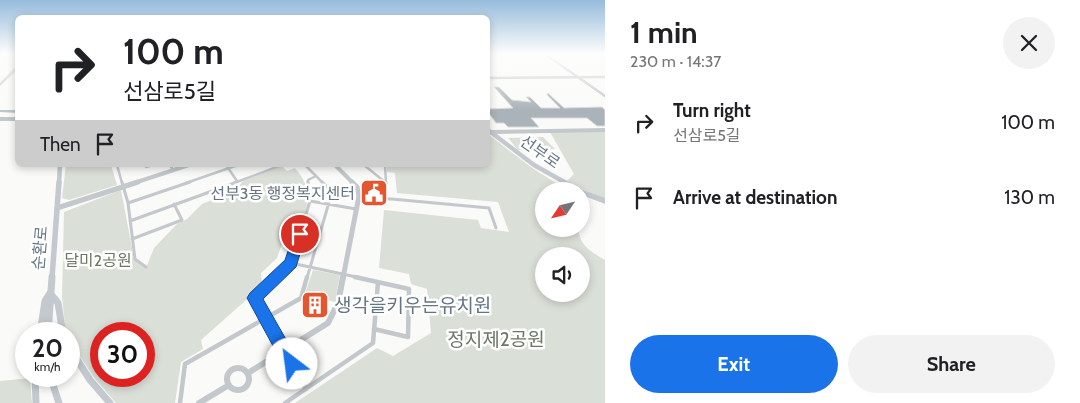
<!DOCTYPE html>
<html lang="en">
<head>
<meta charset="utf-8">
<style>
  body { margin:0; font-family:Cabin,"Noto Sans KR",sans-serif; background:#f2f2f2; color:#202124; height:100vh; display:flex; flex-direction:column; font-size:19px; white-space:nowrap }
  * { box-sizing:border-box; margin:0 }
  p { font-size:16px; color:#757577 }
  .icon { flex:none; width:28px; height:28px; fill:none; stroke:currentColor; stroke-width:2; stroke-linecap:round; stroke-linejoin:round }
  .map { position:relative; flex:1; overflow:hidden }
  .details { display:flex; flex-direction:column; background:#fff; width:475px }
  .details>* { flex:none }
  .banner { position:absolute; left:15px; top:15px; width:475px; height:152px; border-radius:8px; box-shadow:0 2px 8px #0003; background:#fff; color:#202124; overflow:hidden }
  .needle { width:32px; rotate:235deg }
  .controls { position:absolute; left:535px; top:182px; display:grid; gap:10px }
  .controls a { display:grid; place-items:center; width:55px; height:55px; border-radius:50%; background:#fff; box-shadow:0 2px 8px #0003; font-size:25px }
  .speed { position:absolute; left:15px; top:322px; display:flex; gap:10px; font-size:25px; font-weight:700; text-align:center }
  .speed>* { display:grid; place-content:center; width:65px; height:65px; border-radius:50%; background:#fff; box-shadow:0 2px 8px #0003; line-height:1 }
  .speed small { font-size:12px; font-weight:400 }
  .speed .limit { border:8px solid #d22; background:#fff; color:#111 }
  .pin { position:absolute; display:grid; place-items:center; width:42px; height:42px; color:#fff; margin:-21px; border:2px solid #fff; border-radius:50%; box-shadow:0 1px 5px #0007 }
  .me { position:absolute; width:55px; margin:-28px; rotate:330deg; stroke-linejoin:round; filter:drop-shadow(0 0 4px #0008) }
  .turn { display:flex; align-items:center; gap:18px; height:105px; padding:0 25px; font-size:22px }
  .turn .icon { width:65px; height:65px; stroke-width:2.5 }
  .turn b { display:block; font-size:35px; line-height:42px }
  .then { display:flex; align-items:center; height:48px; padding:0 25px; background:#0003; gap:10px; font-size:19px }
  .round { display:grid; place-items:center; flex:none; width:52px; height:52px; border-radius:26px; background:#f2f2f2 }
  .overview { display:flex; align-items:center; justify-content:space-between; height:85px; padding:0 25px }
  h1 { font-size:30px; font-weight:800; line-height:38px }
  .action { display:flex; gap:10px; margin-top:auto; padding:10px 25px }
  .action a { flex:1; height:58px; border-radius:30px; background:#1a73e8; color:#fff; font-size:20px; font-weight:800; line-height:58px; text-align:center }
  .action a+a { background:#f2f2f2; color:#202124 }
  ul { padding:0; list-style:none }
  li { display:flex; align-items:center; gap:15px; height:75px; padding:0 25px }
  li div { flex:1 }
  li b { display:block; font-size:19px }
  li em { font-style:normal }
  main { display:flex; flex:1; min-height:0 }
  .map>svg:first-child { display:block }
  .green { fill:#dadfd7; fill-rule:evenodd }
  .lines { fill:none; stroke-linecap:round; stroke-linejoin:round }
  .river { fill:#bbc7cb; fill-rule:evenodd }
  .building { fill:#aab3b9; stroke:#dcdcda }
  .minor-far2 { stroke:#c3c8cc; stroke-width:2.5 }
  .minor-far1 { stroke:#c3c8cc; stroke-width:3 }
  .minor { stroke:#c3c8cc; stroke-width:4.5 }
  .tertiary-far3 { stroke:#c3c8cc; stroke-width:2.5 }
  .tertiary-far2 { stroke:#c3c8cc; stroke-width:4 }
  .tertiary-far1 { stroke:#c3c8cc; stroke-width:5 }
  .tertiary { stroke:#c3c8cc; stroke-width:6 }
  .secondary-far2 { stroke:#c3c9ce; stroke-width:4.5 }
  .secondary-far1 { stroke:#c3c9ce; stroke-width:5.5 }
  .secondary { stroke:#c3c9ce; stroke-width:7 }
  .motorway { fill:#c3c9ce; fill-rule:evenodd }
  .route { fill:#1a73e8; stroke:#114b97 }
  .labels { text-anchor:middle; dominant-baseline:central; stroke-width:5; stroke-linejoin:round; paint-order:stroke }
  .street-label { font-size:16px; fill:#657683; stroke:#fff }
  .poi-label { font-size:16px; fill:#657683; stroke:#fff; text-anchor:end }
  .park-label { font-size:16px; fill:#687a64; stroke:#fff }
  .near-poi-label { font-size:19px; fill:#657683; stroke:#fff; text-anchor:start }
  .near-park-label { font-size:19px; fill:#687a64; stroke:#fff }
</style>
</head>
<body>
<main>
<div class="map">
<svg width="605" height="403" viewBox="0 0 605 403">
  <rect width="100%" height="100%" fill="#fafaf8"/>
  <path class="green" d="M550 132H605V199L566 182 574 174Z
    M488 134C515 155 541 177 573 191H544V229H578C581 247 590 251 605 260V403H295L377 348 393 356 431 333 427 289 411 284 409 274 379 268 384 210 478 220 481 228 509 232 498 202 397 193 395 173 387 172V165H488ZM544 256H581V294H544Z
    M543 137 555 149 518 150 508 138Z
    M66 165H111L117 185 69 200 62 198Z
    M282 166 287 171 295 168C315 191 307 206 299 233L285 235 277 258 261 273 262 286 201 340 203 349 181 362 175 403H116L95 379 69 340V334H66L62 297 64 212 121 190 134 259 146 268 154 248 177 224 187 219 202 204 235 191 243 181ZM101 334H144V376H101Z
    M313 270 340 275 335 302 305 294Z
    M30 378 32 403H0V381Z"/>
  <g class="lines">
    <path class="river" d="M0 110H18V113L0 112Z"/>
  </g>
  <path class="building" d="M494 87H499L512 100 531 102 526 97H530L541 108H560L547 95 548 93 564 108 602 107 605 110V126H597L587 118H531L539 127H508L504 123H496L488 112V109L513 108Z
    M306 297 328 302 326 313 319 311 308 318 302 309Z"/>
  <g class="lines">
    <path class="minor-far2" d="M117 165 122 183
      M145 165 146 167 153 165
      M170 165 173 170
      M226 165 237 181
      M305 165 323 183
      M364 165 386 183
      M385 165 386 183
      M186 183 238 165
      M234 183 282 165
      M308 183V180L316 176"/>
    <path class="minor-far1" d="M122 182 128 203 135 259 146 267
      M384 182 386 183
      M385 182 386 199
      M359 196 489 208 496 228
      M310 201 356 209
      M128 203 190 182
      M130 221 237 182
      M132 239 182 220 174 204
      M291 263 361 278
      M275 278 291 263 310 201 308 182
      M307 278 332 192 322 182"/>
    <path class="minor" d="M277 277 255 298 306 389
      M355 277 409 289 408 337 374 329
      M180 403 185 364 301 298 307 277
      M285 403 373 343 378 282"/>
    <path class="tertiary-far3" d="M545 54 605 96
      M488 78 605 77"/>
    <path class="tertiary-far2" d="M0 119H18
      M492 132 605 130
      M335 165 353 183
      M134 183 189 165"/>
    <path class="tertiary-far1" d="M57 208 138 182
      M343 278 359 196 357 187 352 182"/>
    <path class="tertiary" d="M227 379a11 11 0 1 1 22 0a11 11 0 1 1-22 0Z
      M248 373 328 323 338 303 343 277
      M199 403 229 385"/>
    <path class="secondary-far2" d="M488 130 534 165 566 183
      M59 183 60 165"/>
    <path class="secondary-far1" d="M563 182 580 191
      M581 192 605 201
      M52 278 59 182"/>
    <path class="secondary" d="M40 334 45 301 50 293 58 303 63 334
      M48 334 52 277
      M69 347 90 380 110 403
      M35 376 36 403
      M50 376 59 403"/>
    <path class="motorway" d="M17 65H18V69L0 86V83Z"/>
  </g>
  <linearGradient id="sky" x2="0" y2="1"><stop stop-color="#96bcdc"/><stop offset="0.49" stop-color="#fdfdfc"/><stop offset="1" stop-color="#fdfdfc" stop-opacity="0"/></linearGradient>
  <rect width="605" height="110" fill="url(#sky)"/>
  <path class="route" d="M300 229 306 234 296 267 263 299 300 364 298 370 292 372 286 370 247 298 250 293 285 260 294 234Z"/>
  <defs>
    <g id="civic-square" transform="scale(1.4375)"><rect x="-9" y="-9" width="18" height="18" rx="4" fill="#e4572e" stroke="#fff"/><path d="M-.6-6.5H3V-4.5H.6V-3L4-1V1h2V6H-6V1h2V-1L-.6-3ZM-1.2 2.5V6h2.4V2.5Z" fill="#fff"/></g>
    <g id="building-square" transform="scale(1.4375)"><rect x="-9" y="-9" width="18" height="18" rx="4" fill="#e4572e" stroke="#fff"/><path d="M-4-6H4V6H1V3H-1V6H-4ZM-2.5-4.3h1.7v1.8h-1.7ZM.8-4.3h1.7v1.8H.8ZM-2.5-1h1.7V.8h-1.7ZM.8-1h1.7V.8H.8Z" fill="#fff"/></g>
  </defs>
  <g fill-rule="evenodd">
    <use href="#civic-square" x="374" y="193"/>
    <use href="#building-square" x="315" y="305"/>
  </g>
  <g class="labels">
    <g class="street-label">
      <text transform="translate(540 152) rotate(35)">선부로</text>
      <text transform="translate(40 248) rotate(-85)">순환로</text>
    </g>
    <g class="poi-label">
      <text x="355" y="193">선부3동 행정복지센터</text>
    </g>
    <g class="park-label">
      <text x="98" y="260">달미2공원</text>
    </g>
    <g class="near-poi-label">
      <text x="334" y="305">생각을키우는유치원</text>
    </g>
    <g class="near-park-label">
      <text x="496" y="339">정지제2공원</text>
    </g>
  </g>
</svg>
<div class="controls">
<a><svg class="needle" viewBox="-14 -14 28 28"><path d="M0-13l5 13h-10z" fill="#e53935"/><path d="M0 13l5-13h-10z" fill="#757577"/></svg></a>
<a><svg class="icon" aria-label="sound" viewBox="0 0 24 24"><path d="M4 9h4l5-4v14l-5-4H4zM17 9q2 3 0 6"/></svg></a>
</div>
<div class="speed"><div>20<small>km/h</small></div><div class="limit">30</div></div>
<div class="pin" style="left:300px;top:234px;background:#d93025"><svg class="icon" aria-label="arrive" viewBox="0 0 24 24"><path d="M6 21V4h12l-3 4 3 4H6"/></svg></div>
<svg class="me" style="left:292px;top:364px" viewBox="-20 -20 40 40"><circle r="19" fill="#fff"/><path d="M0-13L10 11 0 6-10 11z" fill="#1a73e8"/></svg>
<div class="banner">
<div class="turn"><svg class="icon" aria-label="right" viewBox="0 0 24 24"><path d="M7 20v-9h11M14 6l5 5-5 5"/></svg><div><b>100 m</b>선삼로5길</div></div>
<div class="then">Then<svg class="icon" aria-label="arrive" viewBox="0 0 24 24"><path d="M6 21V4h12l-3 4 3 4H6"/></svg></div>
</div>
</div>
<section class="details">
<div class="overview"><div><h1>1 min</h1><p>230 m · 14:37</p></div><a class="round"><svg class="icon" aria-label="close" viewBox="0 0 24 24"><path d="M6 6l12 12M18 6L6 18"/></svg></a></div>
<ul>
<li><svg class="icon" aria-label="right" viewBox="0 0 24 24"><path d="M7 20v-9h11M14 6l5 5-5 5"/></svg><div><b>Turn right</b><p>선삼로5길</p></div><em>100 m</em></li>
<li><svg class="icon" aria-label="arrive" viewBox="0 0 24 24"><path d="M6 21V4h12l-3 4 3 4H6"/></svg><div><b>Arrive at destination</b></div><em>130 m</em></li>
</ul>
<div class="action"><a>Exit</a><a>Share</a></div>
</section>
</main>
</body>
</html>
